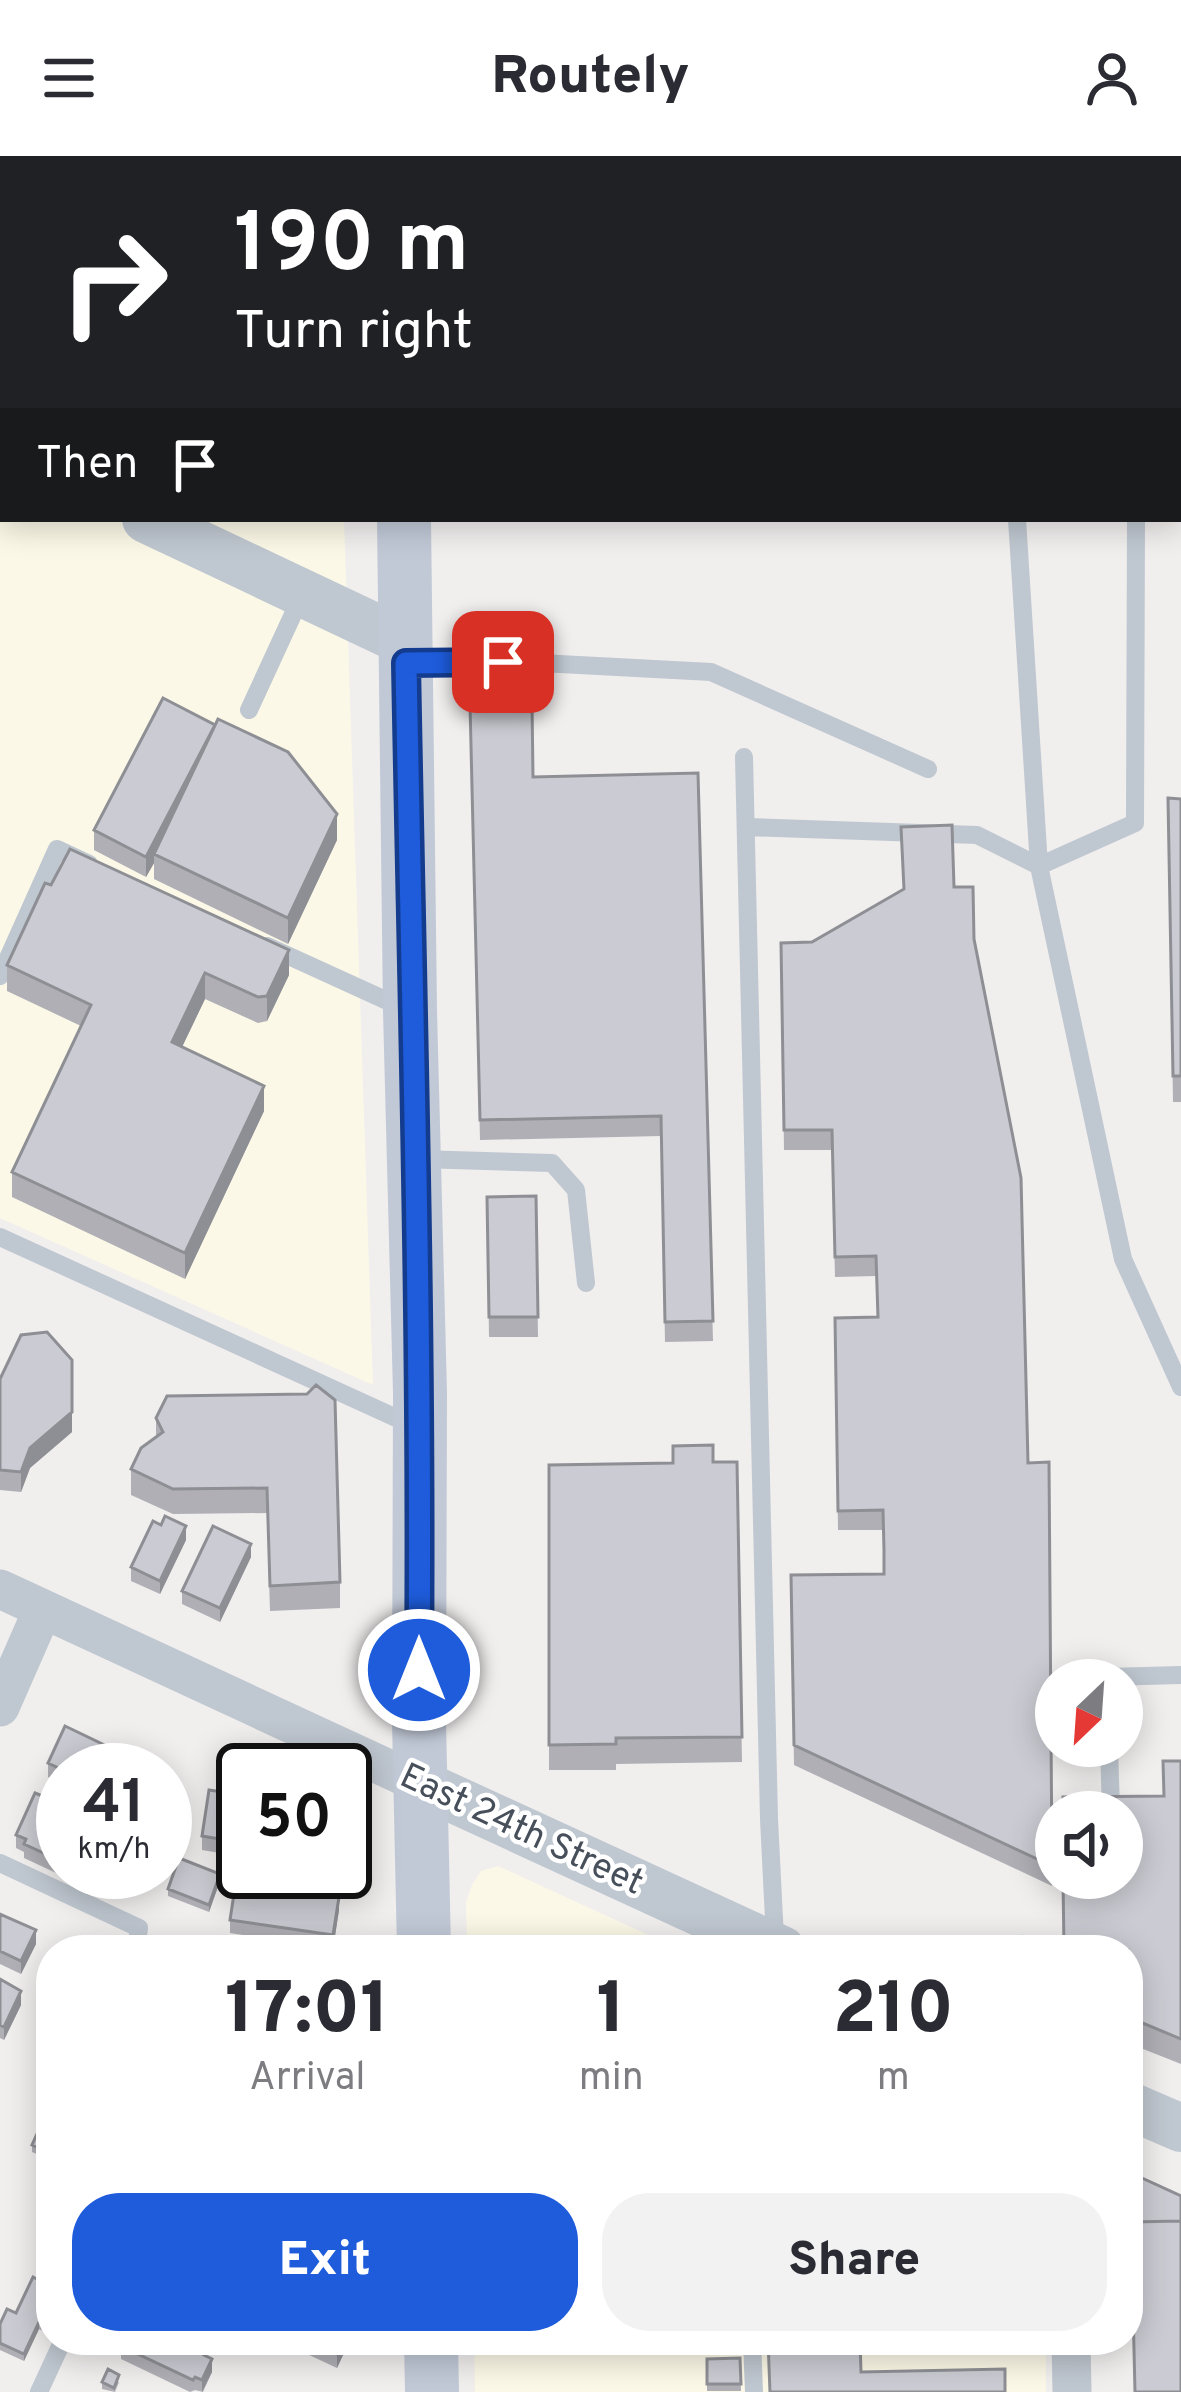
<!DOCTYPE html>
<html lang="en">
<head>
<meta charset="utf-8">
<style>
  body { margin:0; font-family:Overpass,sans-serif; background:#f2f2f3; color:#2b2b33; height:100vh; display:flex; flex-direction:column; font-size:45px; white-space:nowrap }
  * { box-sizing:border-box; margin:0 }
  p { font-size:39px; color:#7c7c81 }
  .icon { flex:none; width:66px; height:66px; fill:none; stroke:currentColor; stroke-width:2; stroke-linecap:round; stroke-linejoin:round }
  .map { position:relative; flex:1; overflow:hidden }
  .panel { position:absolute; left:36px; top:1779px; width:1107px; height:420px; display:flex; flex-direction:column; background:#fff; border-radius:48px; box-shadow:0 6px 30px #0003 }
  .panel>* { flex:none }
  .guide { position:absolute; left:0px; top:0px; width:1182px; height:366px; box-shadow:0 6px 30px #0003; background:#202124; color:#fff; overflow:hidden }
  .needle { width:78px; rotate:205deg }
  .tools { position:absolute; left:1035px; top:1503px; display:grid; gap:24px }
  .tools a { display:grid; place-items:center; width:108px; height:108px; border-radius:50%; background:#fff; box-shadow:0 6px 30px #0003; font-size:60px }
  .speed { position:absolute; left:36px; top:1587px; display:flex; gap:24px; font-size:60px; font-weight:700; text-align:center }
  .speed>* { display:grid; place-content:center; width:156px; height:156px; border-radius:50%; background:#fff; box-shadow:0 6px 30px #0003; line-height:1 }
  .speed small { font-size:30px; font-weight:400 }
  .speed .limit { border:6px solid #111; border-radius:18px; background:#fff; color:#111 }
  .pin { position:absolute; display:grid; place-items:center; width:102px; height:102px; color:#fff; margin:-51px; border-radius:24px; box-shadow:0 6px 18px #0006 }
  .me { position:absolute; width:132px; margin:-66px; rotate:0deg; stroke-linejoin:round; filter:drop-shadow(0 0 9px #0008) }
  .turn { display:flex; align-items:center; gap:42px; height:252px; padding:0 36px; font-size:54px }
  .turn .icon { width:156px; height:156px; stroke-width:2.5 }
  .turn b { display:block; font-size:84px; line-height:102px }
  .then { display:flex; align-items:center; height:114px; padding:0 36px; background:#0003; gap:24px; font-size:45px }
  .eta { display:flex; justify-content:space-evenly; align-items:center; height:204px; text-align:center }
  .eta b { font-size:72px; font-weight:800; line-height:84px }
  .button { display:flex; gap:24px; margin-top:auto; padding:24px 36px }
  .button a { flex:1; height:138px; border-radius:48px; background:#1e5cdb; color:#fff; font-size:48px; font-weight:800; line-height:138px; text-align:center }
  .button a+a { background:#f2f2f3; color:#2b2b33 }
  header { display:flex; justify-content:space-between; align-items:center; height:156px; padding:0 36px; background:#fff; font-size:54px; font-weight:800 }
  .map>svg:first-child { display:block }
  .commercial { fill:#fbf8e7 }
  .lines { fill:none; stroke-linecap:round; stroke-linejoin:round }
  .path { stroke:#76caaa; stroke-width:6; stroke-dasharray:9 6; stroke-linecap:butt }
  .service { stroke:#bfc7d0; stroke-width:18 }
  .minor { stroke:#bfc7d0; stroke-width:39 }
  .tertiary { stroke:#bfc7d0; stroke-width:48 }
  .secondary { stroke:#c1c9d7; stroke-width:54 }
  .wall { fill:#afafb5 }
  .shaded-wall { fill:#8e8f94 }
  .building { fill:#cbccd3; stroke:#8e8f94; stroke-width:3 }
  .route-casing { stroke:#143c8e; stroke-width:30 }
  .route { stroke:#1e5cdb; stroke-width:21 }
  .labels { text-anchor:middle; dominant-baseline:central; stroke-width:9; stroke-linejoin:round; paint-order:stroke }
  .street-label { font-size:36px; fill:#474f5b; stroke:#fff }
</style>
</head>
<body>
<header><svg class="icon" aria-label="menu" viewBox="0 0 24 24"><path d="M4 6h16M4 12h16M4 18h16"/></svg>Routely<svg class="icon" aria-label="person" viewBox="0 0 24 24"><circle cx="12" cy="8" r="4"/><path d="M4 21q1-7 8-7t8 7"/></svg></header>
<div class="map">
<svg width="1181" height="2236" viewBox="0 0 1181 2236">
  <rect width="100%" height="100%" fill="#f1eeee"/>
  <path class="commercial" d="M0 0H332L3 3V363H344L373 1229 0 1062Z
    M498 1710 681 1794H682H467L466 1746 472 1729 481 1715Z
    M474 2184H1046V2236H475Z"/>
  <g class="lines">
    <path class="path" d="M1020 1779 1021 1794"/>
    <path class="service" d="M720 0V3
      M974 0 980 3
      M1017 363 1039 710
      M1136 363 1135 667 1039 710 1123 1103 1181 1231
      M411 507 503 505 711 516 928 613
      M249 554 301 441
      M744 601 769 1663 775 1783
      M746 671 977 679 1039 710
      M267 790 405 853
      M0 820 57 693 89 708
      M419 1003 552 1007 576 1034 586 1127
      M0 1081 416 1271
      M1107 1524V1521L1181 1519
      M1109 1590 1111 1656
      M0 1707 139 1772 136 1794
      M752 2184 754 2236
      M39 2236 63 2184"/>
    <path class="minor" d="M0 2 1 0
      M0 1433 421 1628
      M0 1551 43 1453
      M1071 2184 1072 2236"/>
    <path class="tertiary" d="M0 294 3 296
      M146 363 406 486
      M421 1628 782 1794
      M1128 1949 1181 1972"/>
    <path class="secondary" d="M397 0 398 3
      M404 363 410 855 420 1237 419 1565 424 1794
      M431 2184 432 2236"/>
  </g>
  <path class="wall" d="M490 0H671V3H490Z
    M470 548 533 621 698 617 713 1185 665 1186 661 980 480 984Z
    M1168 642 1181 643V946H1173Z
    M94 674 337 684 288 788 154 723V707L146 721 94 694Z
    M954 731 974 783 1028 1307 1049 1306 1052 1730 794 1609 791 1419 884 1418 883 1374H838L835 1162 877 1161 876 1120 835 1121 832 994H784L781 787 812 786Z
    M7 809 289 819 267 865 258 867 205 843 182 891 264 955 185 1123 12 1041V1016L81 870 7 835Z
    M536 1040 538 1181H489L487 1041Z
    M0 1223 72 1276 30 1312 21 1336 0 1334Z
    M307 1238 340 1426V1452L270 1455 267 1357 173 1358 131 1339V1313L156 1280V1262Z
    M737 1306 742 1606 616 1608V1614H549V1309Z
    M186 1384 160 1438 131 1425V1411Z
    M251 1401 220 1466 182 1448V1435Z
    M1181 1605V1908L1128 1887V1794L1164 1640Z
    M48 1607 121 1610 63 1614V1628L48 1621Z
    M243 1639V1701L202 1694V1680Z
    M63 1648V1716H91L84 1730 24 1702V1696L16 1692V1679Z
    M165 1650 181 1664 174 1678 165 1673Z
    M220 1725 209 1756 168 1740V1733Z
    M339 1754 333 1793 230 1777V1764Z
    M0 1758 36 1788 21 1818 0 1808Z
    M0 1823 21 1849 4 1884 0 1882Z
    M51 1952V2004L32 1996V1989Z
    M51 2130V2179L39 2173 24 2205 0 2194V2168Z
    M277 2184H350L337 2212Z
    M121 2190 209 2201 212 2216 203 2236 195 2234 190 2236 121 2203Z
    M740 2202 741 2235H707V2203Z
    M102 2226H119L115 2236 102 2233Z"/>
  <path class="shaded-wall" d="M215 569 154 698V707L146 721V701Z
    M337 658V684L288 788V762Z
    M289 794V819L267 865V840Z
    M205 817V843L172 912V886Z
    M264 930V955L185 1123V1097Z
    M72 1256V1276L30 1312 21 1336V1316L30 1292Z
    M186 1370V1384L160 1438V1425Z
    M251 1388V1401L220 1466V1452Z
    M121 1597V1610L119 1614H113Z
    M182 1684V1691L168 1720V1713Z
    M220 1718V1725L209 1756V1749Z
    M339 1741V1754L333 1793V1779Z
    M36 1774V1788L21 1818V1805Z
    M21 1835V1849L4 1884V1871Z
    M39 2166V2173L24 2205V2198Z
    M343 2184H350L337 2212V2198Z
    M212 2203V2216L202 2236V2224Z"/>
  <path class="building" d="M173 0H312V3H173Z
    M1179 216H1181V289H1179Z
    M163 542 215 569 146 701 94 674Z
    M532 547 533 621 698 617 713 1165 665 1166 661 960 480 964 470 548Z
    M218 563 288 596 337 658 288 762 154 698Z
    M1168 642 1181 643V920H1173Z
    M952 669 954 731H973L974 783 1021 1022 1028 1307 1049 1306 1052 1710 794 1589 791 1419 884 1418V1394L883 1354 838 1355 835 1162 878 1161 876 1100 835 1101 832 974H784L781 787 812 786 904 733 901 671Z
    M70 693 289 794 267 840 258 841 205 817 172 886 264 930 185 1097 12 1016 91 849 7 809 45 727 51 729Z
    M536 1040 538 1161H489L487 1041Z
    M47 1176 72 1204V1256L30 1292 21 1316 0 1314V1223L21 1179Z
    M316 1229 335 1244 340 1426 270 1430 267 1332 173 1333 131 1313 141 1292 163 1276 156 1262 167 1240 307 1238Z
    M713 1289V1306H737L742 1581 616 1582V1588L549 1589V1309L673 1307V1290Z
    M165 1360 186 1370 160 1425 131 1411 153 1365 161 1369Z
    M213 1370 251 1388 220 1452 182 1435Z
    M65 1570 121 1597 113 1614H63L48 1607Z
    M1163 1605H1181V1883L1128 1861V1794H1064L1063 1722H1122V1656H1063V1641L1164 1640Z
    M209 1634 243 1639V1687L202 1680Z
    M35 1637 63 1648V1706L24 1688 26 1683 16 1679Z
    M165 1650 181 1657 174 1671 165 1666Z
    M165 1676 182 1684 168 1713 165 1712Z
    M179 1702 220 1718 209 1749 168 1733Z
    M236 1725 339 1741 333 1779 230 1764Z
    M0 1758 36 1774 21 1805 0 1795Z
    M0 1823 21 1835 4 1871 0 1869Z
    M49 1951 51 1952V1997L32 1989Z
    M1131 2017 1181 2040V2065L1131 2066V2078Z
    M1181 2065V2236H1135L1131 2066Z
    M33 2121 51 2130V2172L39 2166 24 2198 0 2187V2168L7 2153 16 2157Z
    M124 2184H203L209 2187 204 2199 212 2203 202 2224 195 2221 193 2224 121 2190Z
    M307 2184H343L337 2198Z
    M768 2184H860L861 2216 1005 2213V2236H770Z
    M740 2202 741 2228H707V2203Z
    M108 2213 119 2219 114 2232 102 2226Z"/>
  <g class="lines">
    <g class="route-casing">
      <path id="route" d="M419 1514C422 1178 412 843 406 507L503 506"/>
    </g>
    <use href="#route" class="route"/>
  </g>
  <g class="labels">
    <g class="street-label">
      <text transform="translate(521 1675) rotate(25)">East 24th Street</text>
    </g>
  </g>
</svg>
<div class="tools">
<a><svg class="needle" viewBox="-14 -14 28 28"><path d="M0-13l5 13h-10z" fill="#e53935"/><path d="M0 13l5-13h-10z" fill="#7c7c81"/></svg></a>
<a><svg class="icon" aria-label="sound" viewBox="0 0 24 24"><path d="M4 9h4l5-4v14l-5-4H4zM17 9q2 3 0 6"/></svg></a>
</div>
<div class="speed"><div>41<small>km/h</small></div><div class="limit">50</div></div>
<div class="pin" style="left:503px;top:506px;background:#d93025"><svg class="icon" aria-label="arrive" viewBox="0 0 24 24"><path d="M6 21V4h12l-3 4 3 4H6"/></svg></div>
<svg class="me" style="left:419px;top:1514px" viewBox="-20 -20 40 40"><circle r="17" fill="#1e5cdb" stroke="#fff" stroke-width="3"/><path d="M0-11L8 9 0 5-8 9z" fill="#fff"/></svg>
<div class="guide">
<div class="turn"><svg class="icon" aria-label="right" viewBox="0 0 24 24"><path d="M7 20v-9h11M14 6l5 5-5 5"/></svg><div><b>190 m</b>Turn right</div></div>
<div class="then">Then<svg class="icon" aria-label="arrive" viewBox="0 0 24 24"><path d="M6 21V4h12l-3 4 3 4H6"/></svg></div>
</div>
<section class="panel">
<div class="eta">
<div><b>17:01</b><p>Arrival</p></div>
<div><b>1</b><p>min</p></div>
<div><b>210</b><p>m</p></div>
</div>
<div class="button"><a>Exit</a><a>Share</a></div>
</section>
</div>
</body>
</html>
